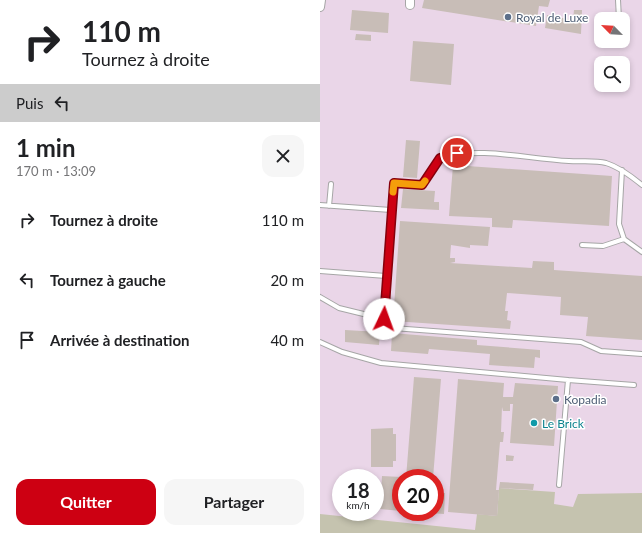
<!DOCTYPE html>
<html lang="fr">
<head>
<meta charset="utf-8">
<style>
  body { margin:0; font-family:Lato,sans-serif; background:#f6f6f6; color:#202124; height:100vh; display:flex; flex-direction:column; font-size:15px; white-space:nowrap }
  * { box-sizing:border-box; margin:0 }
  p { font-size:13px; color:#757577 }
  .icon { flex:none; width:22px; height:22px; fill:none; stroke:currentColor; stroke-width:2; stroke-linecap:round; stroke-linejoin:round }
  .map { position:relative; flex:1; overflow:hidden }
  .panel { display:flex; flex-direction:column; background:#fff; width:320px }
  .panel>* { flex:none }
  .hud { background:#fff; color:#202124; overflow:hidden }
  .needle { width:26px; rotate:294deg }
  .buttons { position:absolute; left:274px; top:12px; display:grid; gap:8px }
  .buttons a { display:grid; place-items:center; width:36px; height:36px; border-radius:8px; background:#fff; box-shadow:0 2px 6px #0003; font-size:20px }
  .speed { position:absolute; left:12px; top:469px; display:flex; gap:8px; font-size:20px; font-weight:700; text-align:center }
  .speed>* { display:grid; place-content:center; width:52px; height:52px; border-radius:50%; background:#fff; box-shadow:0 2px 6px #0003; line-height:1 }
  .speed small { font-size:10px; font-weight:400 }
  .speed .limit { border:6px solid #d22; background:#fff; color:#111 }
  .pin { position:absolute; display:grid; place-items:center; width:34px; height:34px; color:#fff; margin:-17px; border:2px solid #fff; border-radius:50%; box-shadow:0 1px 4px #0007 }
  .me { position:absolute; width:44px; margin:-22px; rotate:3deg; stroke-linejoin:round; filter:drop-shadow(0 0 3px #0008) }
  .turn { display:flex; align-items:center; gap:14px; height:84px; padding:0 16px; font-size:18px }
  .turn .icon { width:52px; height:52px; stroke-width:2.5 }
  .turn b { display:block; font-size:28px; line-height:34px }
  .then { display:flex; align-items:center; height:38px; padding:0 16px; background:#0003; gap:8px; font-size:15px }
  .round { display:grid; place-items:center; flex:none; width:42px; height:42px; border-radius:12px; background:#f6f6f6 }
  .summary { display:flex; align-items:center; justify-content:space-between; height:68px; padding:0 16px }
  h1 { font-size:24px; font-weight:700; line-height:30px }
  .button { display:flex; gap:8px; margin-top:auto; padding:8px 16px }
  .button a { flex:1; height:46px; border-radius:12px; background:#cd0012; color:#fff; font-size:16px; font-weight:700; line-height:46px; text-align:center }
  .button a+a { background:#f6f6f6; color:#202124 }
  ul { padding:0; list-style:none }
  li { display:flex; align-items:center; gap:12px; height:60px; padding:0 16px }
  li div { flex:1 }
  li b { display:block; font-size:15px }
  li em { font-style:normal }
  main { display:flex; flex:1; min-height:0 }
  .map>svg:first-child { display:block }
  .industrial { fill:#ead6e8; fill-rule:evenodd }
  .construction { fill:#c5c3af }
  .building { fill:#c8bdb7 }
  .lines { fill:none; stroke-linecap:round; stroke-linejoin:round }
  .lane-casing { stroke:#a6a6a6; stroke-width:6 }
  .street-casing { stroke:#a6a6a6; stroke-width:10 }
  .lane { stroke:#fff; stroke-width:4 }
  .street { stroke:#fff; stroke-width:8 }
  .route-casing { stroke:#85000c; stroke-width:10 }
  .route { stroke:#cd0012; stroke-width:7 }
  .slow { stroke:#f59e0b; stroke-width:7 }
  .service-dot { fill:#5c6f8a; stroke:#fff; stroke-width:1.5 }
  .culture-dot { fill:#0f9aa8; stroke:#fff; stroke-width:1.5 }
  .labels { text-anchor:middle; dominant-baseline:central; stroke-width:3; stroke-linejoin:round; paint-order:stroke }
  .service-label { font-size:12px; fill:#4e5e75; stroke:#fff; text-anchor:start }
  .culture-label { font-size:12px; fill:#0d838f; stroke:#fff; text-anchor:start }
</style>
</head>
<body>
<main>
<section class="panel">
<div class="hud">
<div class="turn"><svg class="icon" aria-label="right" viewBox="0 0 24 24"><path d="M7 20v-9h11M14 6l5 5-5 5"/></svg><div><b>110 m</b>Tournez à droite</div></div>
<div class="then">Puis<svg class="icon" aria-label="left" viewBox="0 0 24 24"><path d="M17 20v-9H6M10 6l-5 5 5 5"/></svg></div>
</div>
<div class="summary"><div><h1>1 min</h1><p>170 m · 13:09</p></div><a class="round"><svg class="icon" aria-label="close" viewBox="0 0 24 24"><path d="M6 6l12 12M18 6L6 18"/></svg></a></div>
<ul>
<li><svg class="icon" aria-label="right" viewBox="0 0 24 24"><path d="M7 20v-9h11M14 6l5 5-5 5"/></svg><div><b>Tournez à droite</b></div><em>110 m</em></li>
<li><svg class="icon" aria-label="left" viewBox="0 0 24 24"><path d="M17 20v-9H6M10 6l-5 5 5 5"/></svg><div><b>Tournez à gauche</b></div><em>20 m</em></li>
<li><svg class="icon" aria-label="arrive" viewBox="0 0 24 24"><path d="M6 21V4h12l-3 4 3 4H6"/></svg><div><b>Arrivée à destination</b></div><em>40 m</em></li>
</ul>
<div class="button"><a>Quitter</a><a>Partager</a></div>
</section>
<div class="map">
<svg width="322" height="533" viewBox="0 0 322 533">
  <rect width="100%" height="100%" fill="#f0ebe4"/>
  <path class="industrial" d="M0 0H322V533H0ZM281 19H303V41H281ZM281 63H303V85H281ZM21 478H55V512H21ZM81 478H115V512H81Z"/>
  <path class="construction" d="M179 488 235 492 234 504 253 507 258 494 322 493V533H0V514L155 530 157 514 177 516Z"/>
  <path class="building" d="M104 0H230L228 7 219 6 216 26 102 8Z
    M32 10 69 13 68 33 30 30Z
    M254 10H262L261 34 225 28 227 15 253 20Z
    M36 34 51 35V41L35 40Z
    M93 41 134 44 131 85 90 81Z
    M86 140 100 141 97 178 83 177Z
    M133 165 292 176 289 226 193 220 192 228 172 227V218L129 216Z
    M83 189 115 191 114 202H119V210L81 208Z
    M80 221 170 227 168 246 150 245V248L131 245 130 258H135V262L130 263 212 268 213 261 234 262V270L322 276V340L266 336 268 317 240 315 241 297 187 293 185 311H188L187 320 191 321 190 329 73 321Z
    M25 330 60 332 59 345 25 342Z
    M72 333 157 340V345L220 350V358L215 357 214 368 169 365 170 354 109 349 108 354 71 351Z
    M94 377 121 379 113 478H86Z
    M138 379 184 383 183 397H193L195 383 238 386 234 446 190 443 193 404H190V411H183L182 407 181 432H184L183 442H180L176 490H179L177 516 128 512Z
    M73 428V434H76V461H73V467H51V429Z
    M186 455 194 456 193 461H186Z
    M62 476 81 477V511L60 509Z
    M180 482 214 484 213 490 179 488Z
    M115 492 125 493 124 514 110 513 115 512Z"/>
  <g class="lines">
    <g class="lane-casing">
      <path id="lane" d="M298 0 299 19
        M302 170 299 224 304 239 322 252
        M322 185C311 176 299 167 286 163 275 160 260 162 249 161 206 159 162 146 120 158L102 185 73 183 64 319 73 328 261 342 281 351 322 354
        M0 205 71 210
        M9 206 11 184
        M262 245 283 246 304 239
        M0 271 66 276
        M0 297 19 308 64 319
        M0 342 22 352 61 363 248 380 239 485
        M248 380 314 385"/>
    </g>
    <g class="street-casing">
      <path id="street" d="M90 5V0
        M0 7 1 0"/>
    </g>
    <use href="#lane" class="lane"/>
    <use href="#street" class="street"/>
  </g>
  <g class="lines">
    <g class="route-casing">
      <path id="route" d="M64 319 74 183 102 185 120 158 137 153"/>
    </g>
    <use href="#route" class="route"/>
    <path class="slow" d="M73 192 74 183 102 185 105 181"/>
  </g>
  <g class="service-dot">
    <circle cx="188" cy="17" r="4"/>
    <circle cx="236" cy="399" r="4"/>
  </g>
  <circle class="culture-dot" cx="214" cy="423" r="4"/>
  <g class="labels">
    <g class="service-label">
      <text x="196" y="17">Royal de Luxe</text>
      <text x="244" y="399">Kopadia</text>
    </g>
    <g class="culture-label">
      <text x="222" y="423">Le Brick</text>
    </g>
  </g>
</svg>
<div class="buttons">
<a><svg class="needle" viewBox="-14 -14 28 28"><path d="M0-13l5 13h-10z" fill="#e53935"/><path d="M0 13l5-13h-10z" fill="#757577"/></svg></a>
<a><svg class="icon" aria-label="search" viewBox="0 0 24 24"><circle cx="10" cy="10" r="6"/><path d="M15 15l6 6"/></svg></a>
</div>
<div class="speed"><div>18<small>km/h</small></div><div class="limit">20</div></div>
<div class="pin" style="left:137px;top:153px;background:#d93025"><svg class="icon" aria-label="arrive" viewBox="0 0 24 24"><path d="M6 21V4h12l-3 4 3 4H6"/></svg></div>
<svg class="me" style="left:64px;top:319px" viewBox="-20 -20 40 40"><circle r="19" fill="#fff"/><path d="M0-13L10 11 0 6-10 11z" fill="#cd0012"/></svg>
</div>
</main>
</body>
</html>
